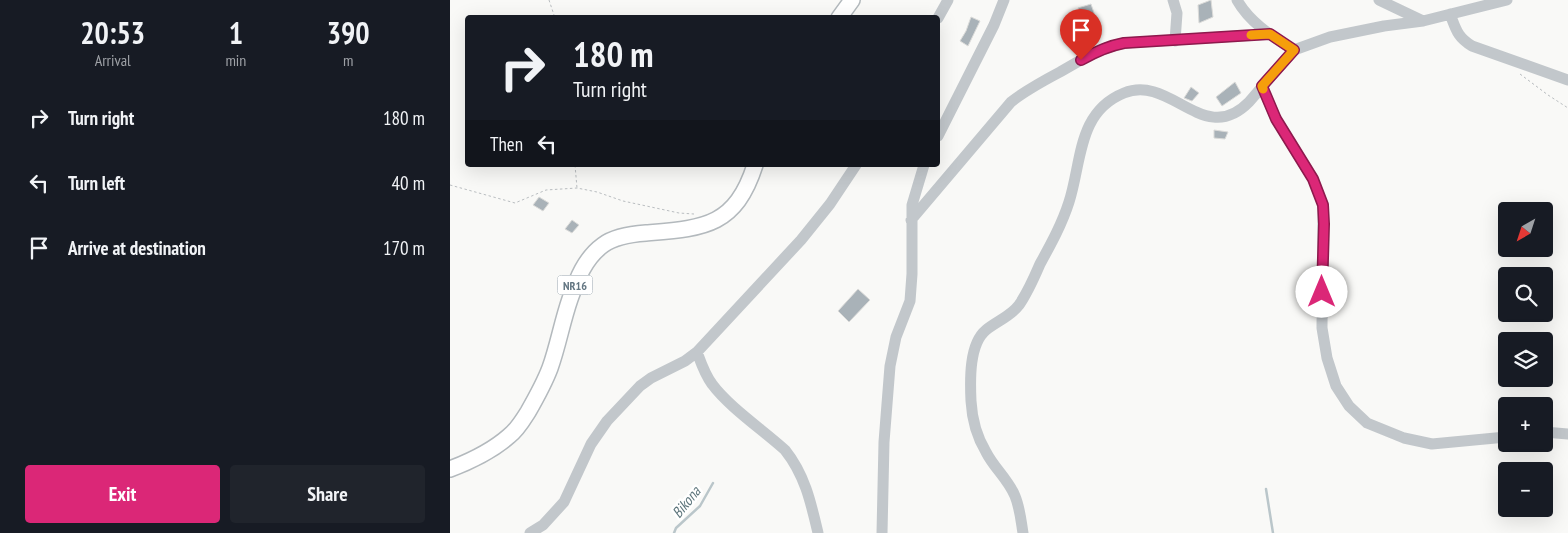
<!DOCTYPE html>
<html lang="en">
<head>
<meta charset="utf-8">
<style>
  body { margin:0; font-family:"PT Sans Narrow",sans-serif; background:#20242c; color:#f1f3f6; height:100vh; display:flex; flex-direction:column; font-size:19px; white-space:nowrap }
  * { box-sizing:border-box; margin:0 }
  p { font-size:16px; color:#9ea1a6 }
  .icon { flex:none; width:28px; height:28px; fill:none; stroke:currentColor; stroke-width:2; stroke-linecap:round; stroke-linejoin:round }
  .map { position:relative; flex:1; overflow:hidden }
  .drawer { display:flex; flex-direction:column; background:#171b24; width:450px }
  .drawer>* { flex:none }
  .guide { position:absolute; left:15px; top:15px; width:475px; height:152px; border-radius:5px; box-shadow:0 5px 20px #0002; background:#171b24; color:#f1f3f6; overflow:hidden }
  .needle { width:32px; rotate:219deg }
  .tools { position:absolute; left:1048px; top:202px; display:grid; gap:10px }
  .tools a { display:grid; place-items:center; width:55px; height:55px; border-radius:5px; background:#171b24; box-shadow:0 5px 20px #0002; font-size:25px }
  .pin { position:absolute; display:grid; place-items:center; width:42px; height:42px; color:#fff; margin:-51px -21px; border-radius:50% 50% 50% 0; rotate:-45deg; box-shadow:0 0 5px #0007 }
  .pin .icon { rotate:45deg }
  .me { position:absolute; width:55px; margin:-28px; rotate:0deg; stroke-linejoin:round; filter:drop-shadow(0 0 4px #0008) }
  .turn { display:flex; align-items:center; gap:18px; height:105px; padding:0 25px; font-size:22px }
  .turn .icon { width:65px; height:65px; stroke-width:2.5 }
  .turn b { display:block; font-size:35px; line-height:42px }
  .then { display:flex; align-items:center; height:48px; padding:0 25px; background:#0003; gap:10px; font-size:19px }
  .eta { display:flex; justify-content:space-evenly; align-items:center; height:85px; text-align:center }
  .eta b { font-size:30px; font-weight:700; line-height:35px }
  .action { display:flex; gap:10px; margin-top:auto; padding:10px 25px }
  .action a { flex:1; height:58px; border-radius:5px; background:#db2777; color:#fff; font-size:20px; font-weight:700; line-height:58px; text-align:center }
  .action a+a { background:#20242c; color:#f1f3f6 }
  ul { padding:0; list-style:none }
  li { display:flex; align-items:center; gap:15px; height:65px; padding:0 25px }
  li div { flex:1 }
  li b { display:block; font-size:19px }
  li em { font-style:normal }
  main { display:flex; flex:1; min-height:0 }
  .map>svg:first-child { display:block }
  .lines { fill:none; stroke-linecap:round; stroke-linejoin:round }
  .stream { stroke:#bac6ca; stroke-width:2.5 }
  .building { fill:#a9b2b8; stroke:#dbdbd9 }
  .major-casing { stroke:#b3b9bd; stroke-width:18 }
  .path { stroke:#babec1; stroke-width:1; stroke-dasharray:2.5 2.5; stroke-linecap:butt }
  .minor { stroke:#c2c7cb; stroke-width:11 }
  .major { stroke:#fff; stroke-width:15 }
  .route-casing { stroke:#8e194d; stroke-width:12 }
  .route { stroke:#db2777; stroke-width:9 }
  .slow { stroke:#f59e0b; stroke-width:9 }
  .labels { text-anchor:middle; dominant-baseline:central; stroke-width:5; stroke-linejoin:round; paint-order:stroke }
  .shield { fill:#fff; stroke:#929fa8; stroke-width:1 }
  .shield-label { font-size:12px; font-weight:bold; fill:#637682 }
  .water-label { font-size:15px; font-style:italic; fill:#5e767c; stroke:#fff }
</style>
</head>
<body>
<main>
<section class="drawer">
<div class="eta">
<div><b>20:53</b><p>Arrival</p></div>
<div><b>1</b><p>min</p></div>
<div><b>390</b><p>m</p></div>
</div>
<ul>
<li><svg class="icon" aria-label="right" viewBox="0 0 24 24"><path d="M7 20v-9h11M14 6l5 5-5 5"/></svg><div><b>Turn right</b></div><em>180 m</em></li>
<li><svg class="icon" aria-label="left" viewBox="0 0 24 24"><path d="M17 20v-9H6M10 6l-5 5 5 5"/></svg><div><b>Turn left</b></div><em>40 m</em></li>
<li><svg class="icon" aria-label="arrive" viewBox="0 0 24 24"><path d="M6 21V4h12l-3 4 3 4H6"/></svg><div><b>Arrive at destination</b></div><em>170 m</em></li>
</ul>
<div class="action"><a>Exit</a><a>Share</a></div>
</section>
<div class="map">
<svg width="1118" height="533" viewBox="0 0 1118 533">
  <rect width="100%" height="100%" fill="#f9f9f7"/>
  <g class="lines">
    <path class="stream" d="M816 489 823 533
      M224 533 226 528 250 506 263 483"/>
  </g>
  <path class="building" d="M761 0 763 17 749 23 748 5Z
    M641 4 646 19 632 22 628 8Z
    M521 17 530 21 518 46 510 41 516 31Z
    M785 82 791 93 772 106 766 97Z
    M741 87 749 93 742 101 734 98Z
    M764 130 778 132 775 139 764 138Z
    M89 197 99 203 93 211 83 205Z
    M122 220 129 225 122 233 115 229Z
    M408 289 420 300 399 322 388 311Z"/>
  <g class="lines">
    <g class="major-casing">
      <path id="major" d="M389 18 402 0
        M0 469C21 461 42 451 59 436 67 430 73 420 78 412 86 398 94 384 100 368 108 346 112 322 120 299 127 279 135 258 153 245 165 236 182 234 196 233 254 228 285 227 305 165"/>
    </g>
    <path class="path" d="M99 0 105 18
      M1070 74 1098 95 1118 108
      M125 165 127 188
      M0 185 65 203 96 190 127 188 147 192 173 201 229 213 244 214"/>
    <path class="minor" d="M723 0 727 13 725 41
      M787 0C800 23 822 36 844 50
      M929 0 973 21
      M1000 14C1006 29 1007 37 1022 46L1118 80
      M488 18 498 0
      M812 86 826 119 863 179 873 205 872 328 877 358 886 386 899 406 917 423 954 438 982 444 1056 437
      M488 136 544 25 554 0
      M461 220 561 102C576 90 593 81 610 72 631 60 650 48 674 43L820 34
      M247 352C251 363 255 375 262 384 279 407 313 430 335 450 355 475 361 503 368 533
      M1094 432 1118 434
      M80 533 93 525 114 502 141 444 157 421 190 386 201 378 235 361 247 352 351 240 380 204 406 165
      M432 533 434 442 440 366 446 337 460 301 462 274V205L474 165
      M573 533C571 521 570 508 565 496 558 479 544 468 536 452 527 437 522 419 521 401 520 380 519 344 536 330 547 321 561 316 569 305 578 292 584 278 590 264 601 244 612 224 619 202 632 162 627 112 674 93 721 74 754 148 799 102L844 50 880 37 934 26 973 21 1057 0"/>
    <use href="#major" class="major"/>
  </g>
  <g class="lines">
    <g class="route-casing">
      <path id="route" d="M631 60C645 52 658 46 674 43L820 34 844 50 812 86 826 119 863 179 873 205 874 224 872 292"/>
    </g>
    <use href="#route" class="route"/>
    <path class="slow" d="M801 35 820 34 844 50 812 86 813 89"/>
  </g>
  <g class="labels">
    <rect class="shield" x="107.5" y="275.5" width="35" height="19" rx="4"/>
    <g class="shield-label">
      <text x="125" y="285">NR16</text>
    </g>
    <g class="water-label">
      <text transform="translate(236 502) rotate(-51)">Bikona</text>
    </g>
  </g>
</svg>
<div class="tools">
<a><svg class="needle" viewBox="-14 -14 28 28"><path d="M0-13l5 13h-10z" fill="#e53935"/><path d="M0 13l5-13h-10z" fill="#9ea1a6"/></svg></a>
<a><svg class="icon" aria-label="search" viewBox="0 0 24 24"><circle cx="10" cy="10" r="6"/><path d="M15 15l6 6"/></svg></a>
<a><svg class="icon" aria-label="layers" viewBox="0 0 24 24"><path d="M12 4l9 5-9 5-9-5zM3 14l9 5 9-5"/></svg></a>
<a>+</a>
<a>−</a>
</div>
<div class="pin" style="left:631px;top:60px;background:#d93025"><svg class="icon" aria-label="arrive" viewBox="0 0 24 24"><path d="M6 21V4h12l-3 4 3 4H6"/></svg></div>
<svg class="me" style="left:872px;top:292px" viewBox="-20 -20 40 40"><circle r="19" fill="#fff"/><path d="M0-13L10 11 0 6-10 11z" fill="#db2777"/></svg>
<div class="guide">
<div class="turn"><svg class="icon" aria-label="right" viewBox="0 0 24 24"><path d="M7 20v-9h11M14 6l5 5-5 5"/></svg><div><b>180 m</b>Turn right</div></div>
<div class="then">Then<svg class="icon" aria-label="left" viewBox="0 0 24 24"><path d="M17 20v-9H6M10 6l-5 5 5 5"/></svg></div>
</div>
</div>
</main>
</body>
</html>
